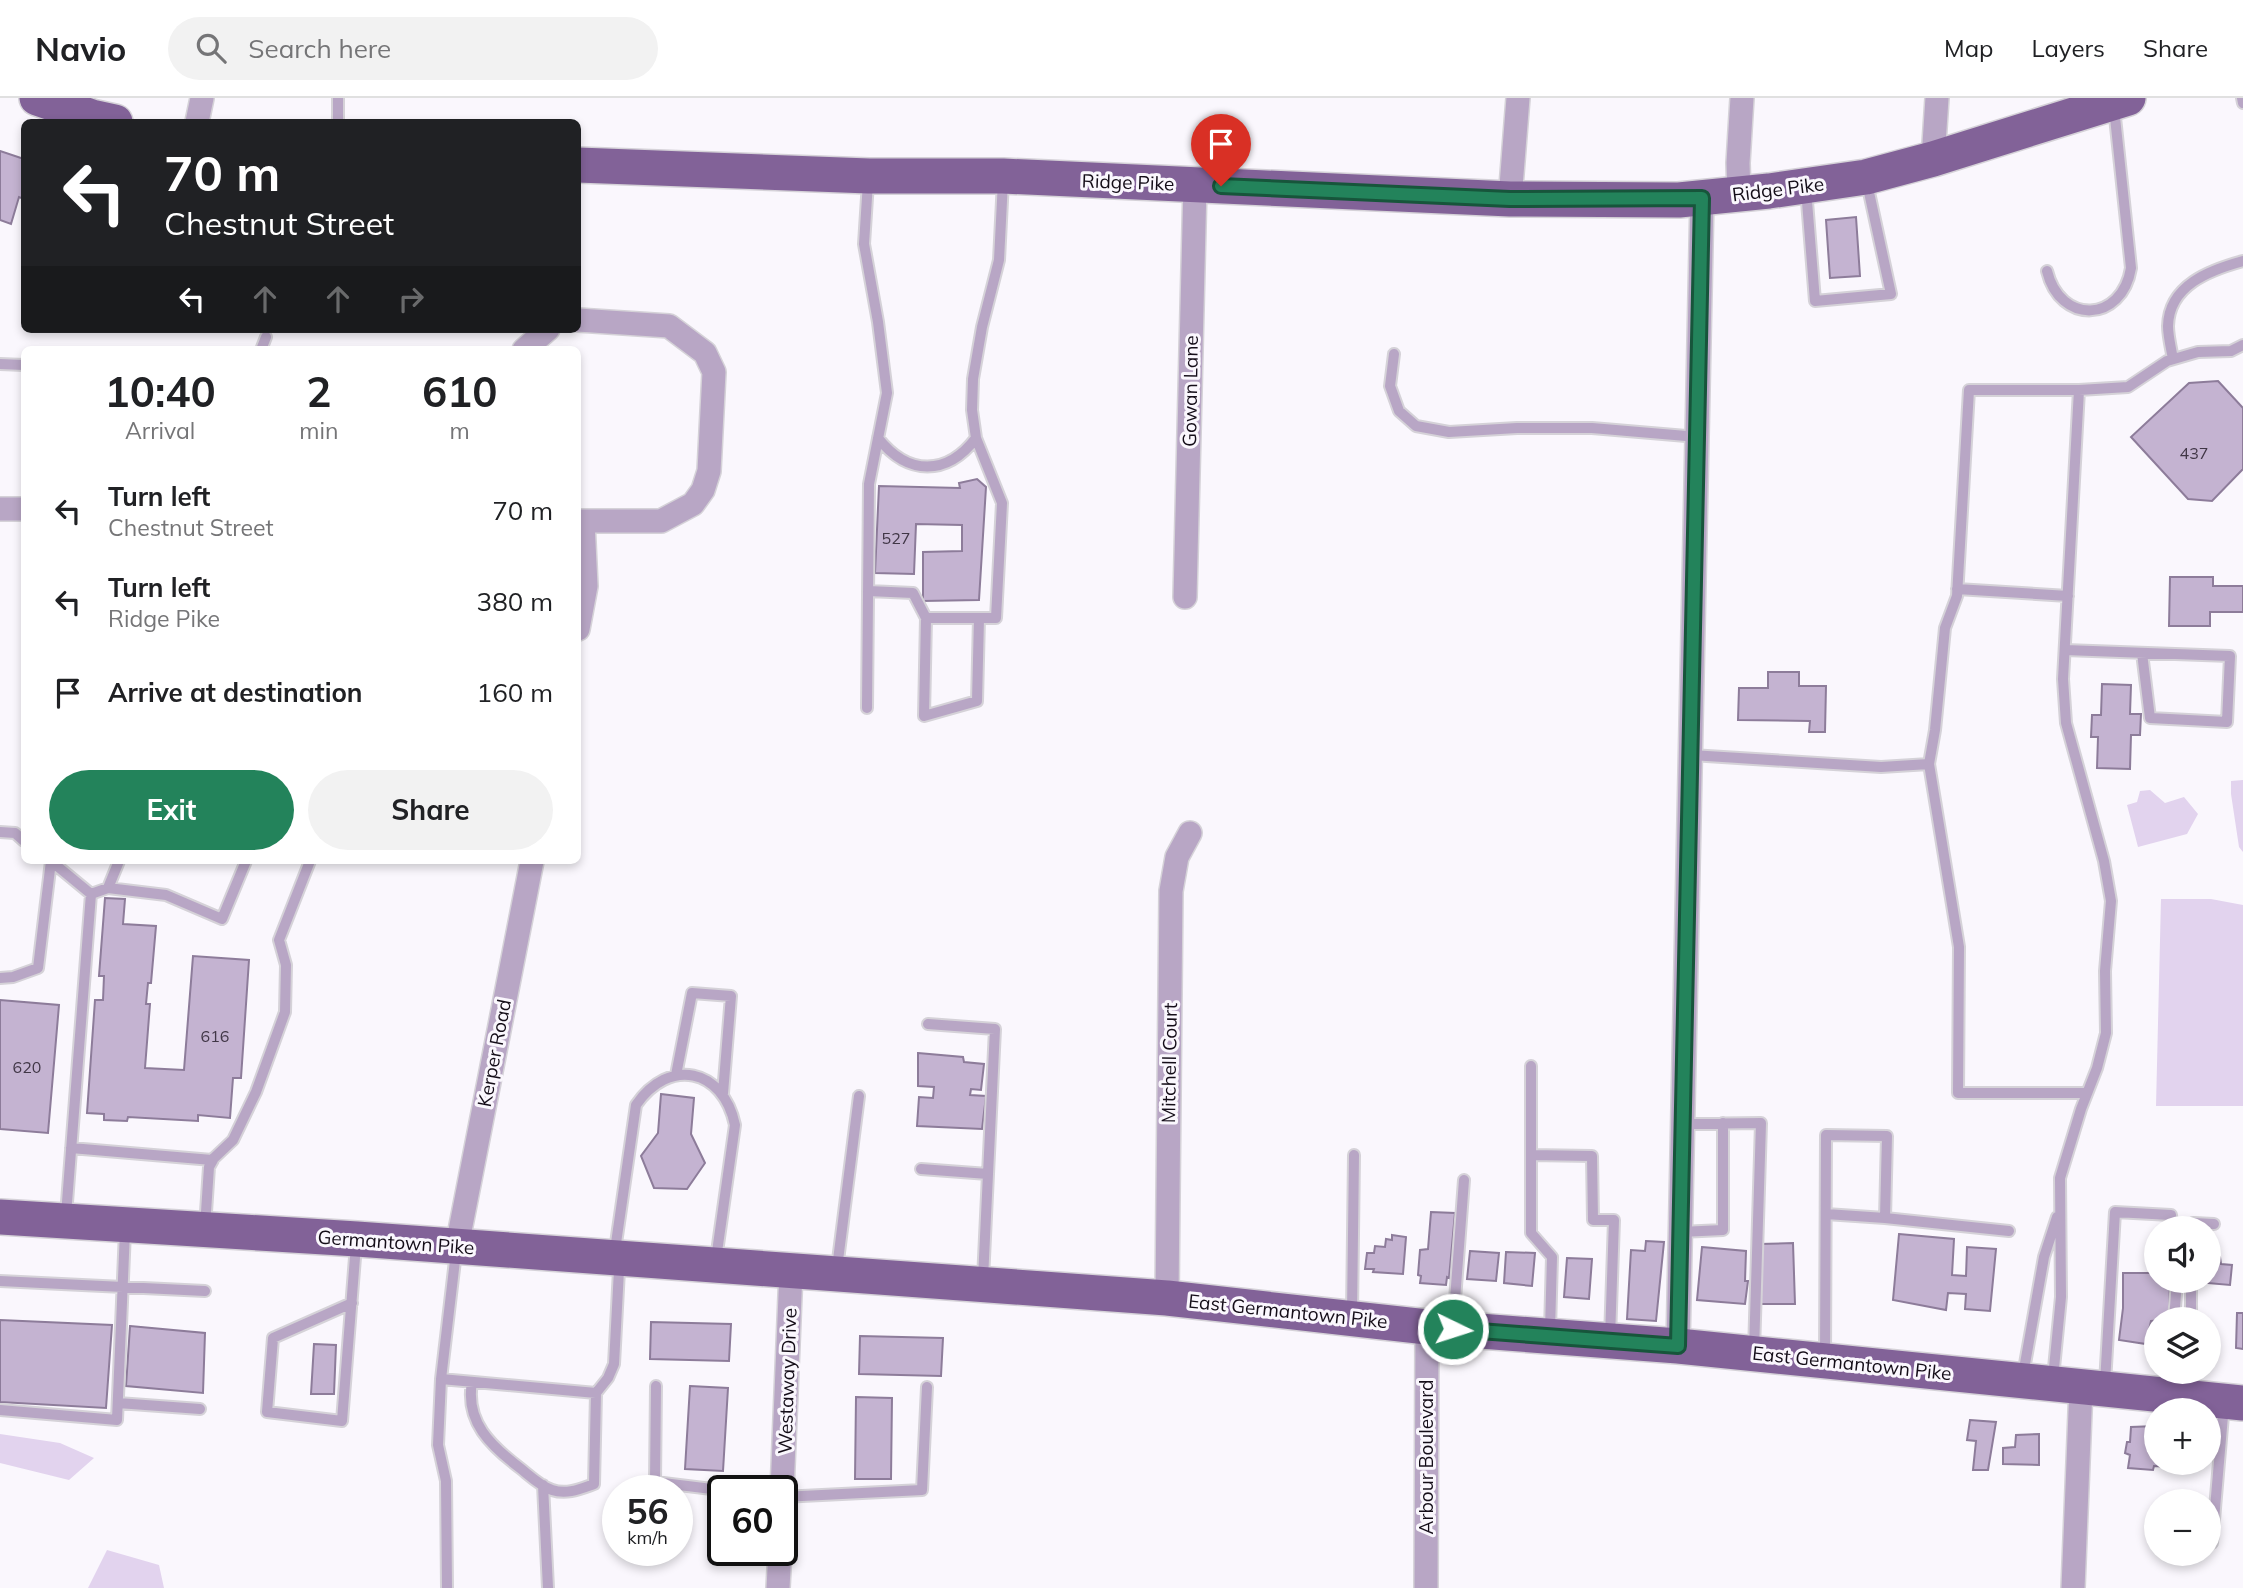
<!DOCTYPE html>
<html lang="en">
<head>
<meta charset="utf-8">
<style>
  body { margin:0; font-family:Mulish,sans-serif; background:#f2f2f2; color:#202124; height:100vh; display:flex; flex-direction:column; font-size:26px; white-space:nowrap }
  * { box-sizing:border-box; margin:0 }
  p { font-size:23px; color:#757577 }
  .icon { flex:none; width:38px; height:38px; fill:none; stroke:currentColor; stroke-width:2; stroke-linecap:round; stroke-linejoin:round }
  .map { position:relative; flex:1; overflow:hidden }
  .side { position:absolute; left:21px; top:248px; width:560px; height:518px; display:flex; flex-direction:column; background:#fff; border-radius:10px; box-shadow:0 4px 10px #0003 }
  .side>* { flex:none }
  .hud { position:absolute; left:21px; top:21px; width:560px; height:214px; border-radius:10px; box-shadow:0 4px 10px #0003; background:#202124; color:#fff; overflow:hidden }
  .fabs { position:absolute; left:2144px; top:1118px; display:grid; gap:14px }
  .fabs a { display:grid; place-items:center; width:77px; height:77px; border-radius:50%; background:#fff; box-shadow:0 4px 10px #0003; font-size:35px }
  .speed { position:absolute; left:602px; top:1377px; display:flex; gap:14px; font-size:35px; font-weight:700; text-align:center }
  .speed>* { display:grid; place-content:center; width:91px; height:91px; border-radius:50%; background:#fff; box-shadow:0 4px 10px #0003; line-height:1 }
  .speed small { font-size:18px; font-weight:400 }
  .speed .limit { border:4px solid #111; border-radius:10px; background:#fff; color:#111 }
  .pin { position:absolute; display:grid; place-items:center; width:60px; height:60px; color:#fff; margin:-72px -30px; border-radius:50% 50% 50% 0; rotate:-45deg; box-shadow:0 0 7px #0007 }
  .pin .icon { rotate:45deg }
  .me { position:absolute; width:77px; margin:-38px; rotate:94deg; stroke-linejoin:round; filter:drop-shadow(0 0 5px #0008) }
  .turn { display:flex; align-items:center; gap:24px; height:147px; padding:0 28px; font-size:32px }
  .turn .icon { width:91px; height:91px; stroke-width:2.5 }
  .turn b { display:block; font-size:49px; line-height:60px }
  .lanes { display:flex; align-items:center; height:66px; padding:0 28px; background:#0003; justify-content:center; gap:35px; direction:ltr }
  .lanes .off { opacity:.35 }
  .eta { display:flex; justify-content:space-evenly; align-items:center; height:119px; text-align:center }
  .eta b { font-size:42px; font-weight:700; line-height:49px }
  .cta { display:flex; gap:14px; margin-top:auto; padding:14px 28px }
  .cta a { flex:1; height:80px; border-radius:42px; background:#23835b; color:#fff; font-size:28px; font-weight:700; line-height:80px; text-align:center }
  .cta a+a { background:#f2f2f2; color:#202124 }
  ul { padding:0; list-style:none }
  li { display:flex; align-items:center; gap:21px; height:91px; padding:0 28px }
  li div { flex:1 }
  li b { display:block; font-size:26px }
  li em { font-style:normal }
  header { display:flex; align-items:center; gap:42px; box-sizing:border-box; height:98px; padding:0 35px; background:#fff; border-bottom:2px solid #e0e0e0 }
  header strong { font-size:33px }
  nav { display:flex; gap:38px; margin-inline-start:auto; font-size:24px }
  .search { width:490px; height:63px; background:#f2f2f2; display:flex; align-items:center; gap:18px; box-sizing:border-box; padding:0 24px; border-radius:38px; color:#757577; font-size:26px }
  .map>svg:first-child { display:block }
  .green { fill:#e2d3ee }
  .building { fill:#c4b3d1; stroke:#8d7c9a; stroke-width:2 }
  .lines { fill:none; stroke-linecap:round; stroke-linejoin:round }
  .service-casing { stroke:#d5d2d8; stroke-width:14 }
  .minor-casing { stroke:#d5d2d8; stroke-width:26 }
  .primary-casing { stroke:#d5d2d8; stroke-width:38 }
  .service { stroke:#b8a6c5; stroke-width:10 }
  .minor { stroke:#b8a6c5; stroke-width:23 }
  .primary { stroke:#826298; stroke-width:35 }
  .route-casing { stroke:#17553b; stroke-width:18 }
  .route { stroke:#23835b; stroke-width:12 }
  .labels { text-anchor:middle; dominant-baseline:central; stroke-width:6; stroke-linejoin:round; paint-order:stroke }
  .number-label { font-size:16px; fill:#403646 }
  .street-label { font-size:19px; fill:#140d18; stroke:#faf7fd }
</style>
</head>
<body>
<header>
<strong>Navio</strong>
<div class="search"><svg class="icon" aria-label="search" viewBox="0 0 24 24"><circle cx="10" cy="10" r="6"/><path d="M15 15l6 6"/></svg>Search here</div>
<nav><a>Map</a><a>Layers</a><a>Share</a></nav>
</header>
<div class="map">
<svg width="2243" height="1490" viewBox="0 0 2243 1490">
  <rect width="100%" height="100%" fill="#faf7fd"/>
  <path class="green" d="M2243 682V754L2239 749 2231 696V683Z
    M2150 692 2165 705 2184 699 2198 716 2187 736 2138 749 2127 707 2137 704 2140 693Z
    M2161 801H2211L2243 807V1008H2156Z
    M0 1336 60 1345 94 1360 69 1382 0 1365Z
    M107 1452 159 1467 164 1490H88Z"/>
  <path class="building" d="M0 53 24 61V101L19 99 11 126 0 122Z
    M1856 119 1860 178 1830 180 1826 122Z
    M2218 283 2243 310V371L2212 403 2188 401 2131 339 2189 285Z
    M977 381 986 389 979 502 923 503V454L962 453V427L916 426 914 476 875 475 879 388 960 390 959 385Z
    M2170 479H2213V488H2243V514H2210V528H2169Z
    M1768 574H1799V588H1826L1825 634H1809L1810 623 1738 622 1739 590H1768Z
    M2102 586 2131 587 2130 616H2141L2140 637H2131L2130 671 2097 670 2098 639H2091L2092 617H2101Z
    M105 800 125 801 123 826 156 828 151 885H148L146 906H150L145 970 184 972 193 858 249 862 241 980H233L230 1020 198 1017V1023L128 1019 127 1023 104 1022V1016L87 1015 95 902H103L104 878H99Z
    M0 902 59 907 48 1035 0 1031Z
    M918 955 963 959 964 964 984 966 981 992 971 991 970 997 986 998 982 1031 917 1028 919 999 933 1000 934 989 918 988Z
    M661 996 694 1000 691 1036 705 1065 687 1091 654 1090 641 1058 658 1035Z
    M1431 1114 1455 1115 1449 1180 1447 1179 1446 1187 1420 1185 1421 1178 1418 1177 1420 1152 1428 1151Z
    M1899 1136 1954 1141 1952 1177 1966 1178 1967 1149 1996 1151 1990 1213 1965 1211 1966 1196 1948 1195 1946 1212 1893 1202Z
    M1392 1137 1406 1139 1403 1176 1373 1174 1374 1171H1365L1367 1155H1374L1375 1148 1385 1149 1386 1141 1392 1142Z
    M1646 1143 1664 1144 1656 1223 1627 1221 1631 1152 1645 1153Z
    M1793 1145 1795 1206H1761L1760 1146Z
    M1702 1149 1746 1153 1745 1183H1748L1745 1206 1697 1202Z
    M1470 1153 1499 1155 1496 1183 1467 1181Z
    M1506 1154 1535 1155 1532 1188 1504 1185Z
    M2208 1158 2220 1159 2221 1166 2232 1167 2230 1187 2196 1184 2208 1183Z
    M1567 1160 1592 1161 1589 1201 1564 1199Z
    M2123 1175H2156V1183H2170L2169 1222 2151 1223 2146 1246 2119 1242 2123 1210Z
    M2237 1215H2243V1251L2236 1250Z
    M0 1222 112 1227 106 1310 0 1304Z
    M651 1224 731 1226 729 1263 650 1261Z
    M130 1228 205 1235 203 1295 126 1288Z
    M860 1238 943 1240 941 1278 859 1276Z
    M314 1246 336 1247 334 1296H311Z
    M690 1288 728 1290 723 1373 685 1371Z
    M856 1299 892 1300 891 1381H855Z
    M1970 1322 1996 1324 1988 1372H1973L1976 1343 1967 1342Z
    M2156 1328V1365H2168V1369L2154 1368 2153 1372 2128 1370 2130 1357 2125 1355 2127 1344H2130L2131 1329Z
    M2039 1336V1367L2003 1366V1350L2015 1349 2016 1337Z"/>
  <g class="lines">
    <g class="service-casing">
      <path id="service" d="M338 0V24
        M2242 0 2243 5
        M1806 91 1815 203 1891 196 1867 85
        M2047 173C2060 227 2122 225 2131 170L2114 10
        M261 252 266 239
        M1394 256 1390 288 1399 313 1416 328 1449 334 1517 330H1592L1698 339
        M2173 261C2171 250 2168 238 2168 228 2169 187 2210 172 2243 163
        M0 266 24 267
        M878 340C908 378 947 378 976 340
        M1957 491 2068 498
        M868 493 913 495 926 520 924 618 977 603 979 520
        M926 520H996L1002 405 976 340 972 312 973 281 982 229 999 162 1003 83
        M2065 552 2230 558 2227 624 2150 620 2142 555
        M867 610 869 386 887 295 878 224 864 146 868 84
        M1691 657 1881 669 1929 666
        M0 734 15 735 24 743
        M51 763 91 796 108 790 119 763
        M108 790 166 797 222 821 246 763
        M0 880 13 879 38 870 51 763
        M928 926 995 931 988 1076
        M1531 968V1057L1592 1058 1593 1122H1614L1610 1240
        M676 977 692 895 731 898 723 995
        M2087 995H1958L1959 849 1929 666 1935 632 1945 530 1957 498 1969 292H2079L2128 289 2167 263 2198 254 2231 253 2243 247
        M1683 1026 1761 1025 1754 1253
        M71 1050 212 1062
        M1531 1057V1135L1552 1159 1550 1232
        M921 1071 988 1076 983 1181
        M1826 1116 1885 1120
        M66 1117 91 796
        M205 1129 209 1069 214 1060 233 1042 256 994 285 914 286 867 279 842 310 763
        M2193 1130V1125L2214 1126
        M1680 1134 1723 1132V1025
        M837 1170 859 998
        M0 1183 205 1193
        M352 1205 273 1240 267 1314 342 1323 356 1147
        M1352 1215 1354 1057
        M2174 1222 2177 1183
        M2191 1222V1183
        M1453 1228 1464 1082
        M1825 1260 1826 1037 1887 1038 1885 1120 2009 1133
        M2023 1277 2044 1159 2057 1119
        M2053 1280 2061 1199 2060 1080 2081 1011 2097 970 2106 935 2105 873 2111 803 2104 763 2066 625 2063 581 2079 292
        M441 1281 596 1295
        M472 1284C465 1324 491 1348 520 1370 529 1377 540 1388 552 1392 567 1397 580 1391 594 1386L596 1295 608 1280 614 1266 619 1172 614 1159 636 1007C669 959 723 970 735 1027L716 1161
        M2105 1285 2115 1114 2171 1117 2172 1130
        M656 1288 655 1384 728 1393
        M2189 1293V1274
        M118 1305 200 1311
        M0 1312 117 1322 125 1133
        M543 1387 548 1490
        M782 1399 922 1392 927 1289
        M2212 1445 2224 1306
        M447 1490 446 1383 438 1347 441 1281 456 1154"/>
    </g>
    <g class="minor-casing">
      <path id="minor" d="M197 24 202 0
        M1933 61 1937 0
        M1739 97 1738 65 1742 0
        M1510 101 1518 0
        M578 222 669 228 705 255 714 274 709 373 703 392 693 406 661 423H578
        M524 252 548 231
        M0 411H24
        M1185 499 1195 87
        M578 531 586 488 583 423
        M457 1148 532 763
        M1167 1200 1171 793 1177 759 1190 735
        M1678 1248 1702 100
        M782 1393 791 1173
        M778 1490 780 1452
        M1426 1490 1427 1229
        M2073 1490 2081 1289"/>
    </g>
    <g class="primary-casing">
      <path id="primary" d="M37 0 92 19 115 24
        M578 67 869 78H1003L1510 101 1679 102 1769 93 1866 79 1933 61 2128 0
        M0 1119 357 1141 1167 1200 1427 1229 1678 1248 2243 1305"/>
    </g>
    <use href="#service" class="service"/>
    <use href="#minor" class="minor"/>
    <use href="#primary" class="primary"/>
  </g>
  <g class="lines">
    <g class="route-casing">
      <path id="route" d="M1221 88 1510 101 1702 100 1678 1248 1453 1231"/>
    </g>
    <use href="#route" class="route"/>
  </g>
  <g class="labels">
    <g class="number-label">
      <text x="2194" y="355">437</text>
      <text x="896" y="440">527</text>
      <text x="215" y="938">616</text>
      <text x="27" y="969">620</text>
    </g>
    <g class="street-label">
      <text transform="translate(1128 84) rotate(2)">Ridge Pike</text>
      <text transform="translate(1778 91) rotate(-7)">Ridge Pike</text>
      <text transform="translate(1190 293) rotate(-89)">Gowan Lane</text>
      <text transform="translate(494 955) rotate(-79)">Kerper Road</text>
      <text transform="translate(1169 965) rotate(-89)">Mitchell Court</text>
      <text transform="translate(396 1144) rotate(4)">Germantown Pike</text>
      <text transform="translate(1288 1213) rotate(6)">East Germantown Pike</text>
      <text transform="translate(1852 1265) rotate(6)">East Germantown Pike</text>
      <text transform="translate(787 1283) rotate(-88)">Westaway Drive</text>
      <text transform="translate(1426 1359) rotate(-90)">Arbour Boulevard</text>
    </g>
  </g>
</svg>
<div class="fabs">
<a><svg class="icon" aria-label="sound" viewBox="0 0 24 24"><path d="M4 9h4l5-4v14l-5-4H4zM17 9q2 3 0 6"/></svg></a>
<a><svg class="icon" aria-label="layers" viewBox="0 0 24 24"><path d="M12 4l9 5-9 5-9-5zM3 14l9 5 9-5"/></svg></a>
<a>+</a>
<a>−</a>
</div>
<div class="speed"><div>56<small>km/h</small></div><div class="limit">60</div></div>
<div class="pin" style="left:1221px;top:88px;background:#d93025"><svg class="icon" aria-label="arrive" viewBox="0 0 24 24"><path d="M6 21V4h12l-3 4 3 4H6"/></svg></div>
<svg class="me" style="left:1453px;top:1231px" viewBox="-20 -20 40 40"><circle r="17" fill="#23835b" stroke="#fff" stroke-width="3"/><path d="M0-11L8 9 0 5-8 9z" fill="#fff"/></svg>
<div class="hud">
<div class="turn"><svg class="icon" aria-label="left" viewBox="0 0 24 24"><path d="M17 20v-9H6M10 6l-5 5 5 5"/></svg><div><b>70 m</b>Chestnut Street</div></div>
<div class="lanes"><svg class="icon" aria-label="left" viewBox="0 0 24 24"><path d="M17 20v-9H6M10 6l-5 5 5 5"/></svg><svg class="icon off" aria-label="ahead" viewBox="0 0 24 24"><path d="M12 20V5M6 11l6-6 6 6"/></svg><svg class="icon off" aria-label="ahead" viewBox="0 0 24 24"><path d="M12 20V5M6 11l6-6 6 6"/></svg><svg class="icon off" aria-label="right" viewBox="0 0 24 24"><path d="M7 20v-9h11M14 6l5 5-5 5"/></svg></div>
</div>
<section class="side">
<div class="eta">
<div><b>10:40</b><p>Arrival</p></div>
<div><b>2</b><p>min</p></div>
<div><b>610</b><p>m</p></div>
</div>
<ul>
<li><svg class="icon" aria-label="left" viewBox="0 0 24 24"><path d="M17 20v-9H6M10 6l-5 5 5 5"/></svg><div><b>Turn left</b><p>Chestnut Street</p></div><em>70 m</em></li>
<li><svg class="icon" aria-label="left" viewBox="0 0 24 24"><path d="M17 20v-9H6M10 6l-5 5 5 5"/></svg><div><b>Turn left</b><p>Ridge Pike</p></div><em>380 m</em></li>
<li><svg class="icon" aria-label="arrive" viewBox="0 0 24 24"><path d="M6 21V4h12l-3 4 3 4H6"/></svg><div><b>Arrive at destination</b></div><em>160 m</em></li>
</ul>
<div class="cta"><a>Exit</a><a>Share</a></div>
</section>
</div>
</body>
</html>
